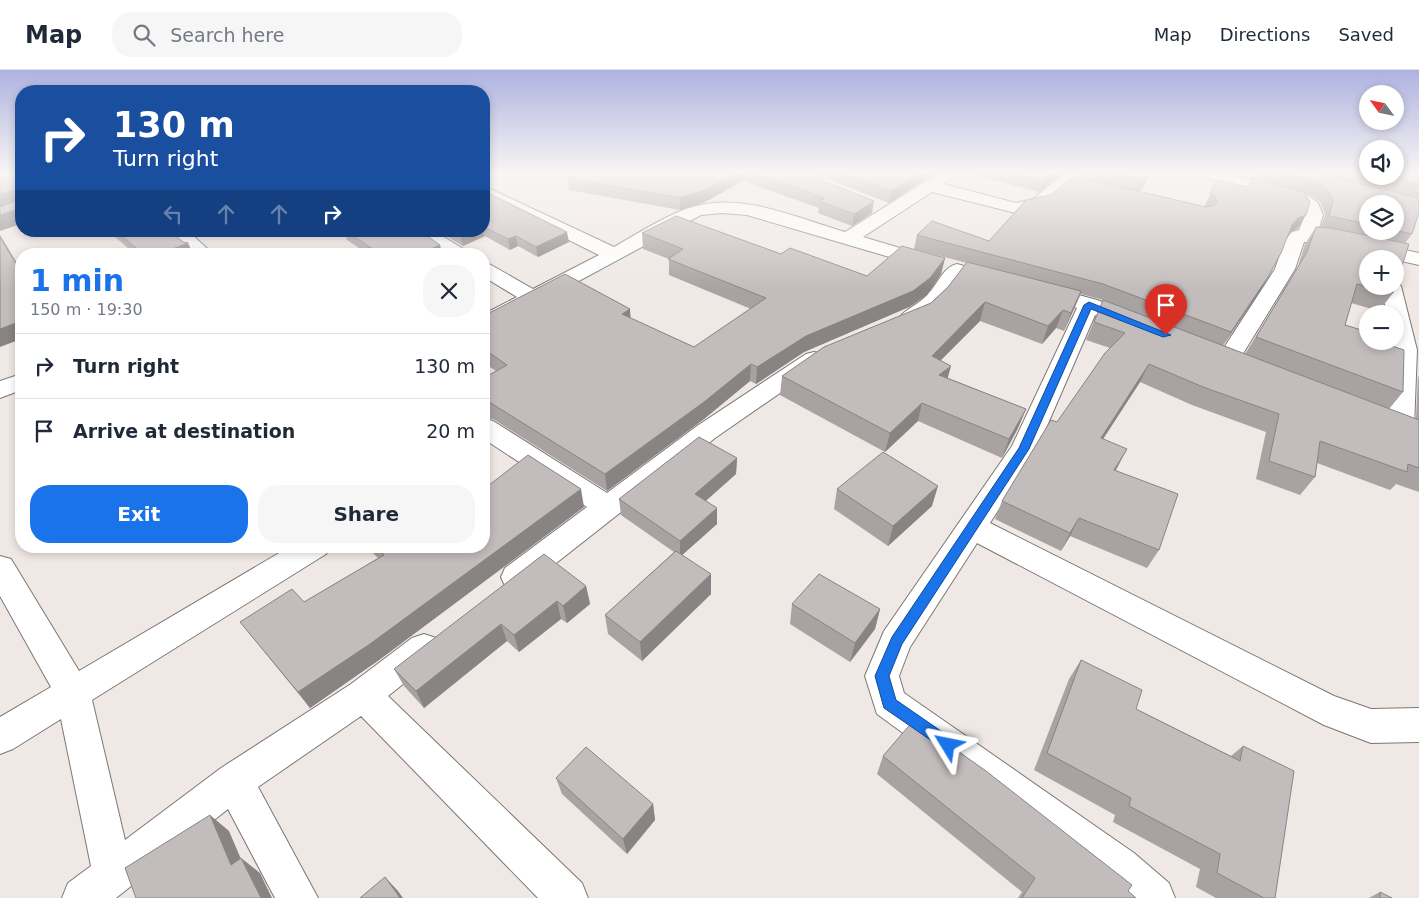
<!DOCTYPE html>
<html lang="en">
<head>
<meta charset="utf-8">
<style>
  body { margin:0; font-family:"DejaVu Sans",sans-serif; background:#f6f6f7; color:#1f2937; height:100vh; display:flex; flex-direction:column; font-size:19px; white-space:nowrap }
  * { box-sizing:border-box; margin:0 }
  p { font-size:16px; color:#747a83 }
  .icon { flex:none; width:28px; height:28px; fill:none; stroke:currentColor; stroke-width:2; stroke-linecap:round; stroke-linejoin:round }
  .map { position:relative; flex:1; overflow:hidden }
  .panel { position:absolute; left:15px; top:178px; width:475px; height:305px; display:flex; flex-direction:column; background:#fff; border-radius:20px; box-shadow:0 2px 8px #0003 }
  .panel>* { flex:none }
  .top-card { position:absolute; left:15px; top:15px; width:475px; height:152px; border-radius:20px; box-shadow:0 2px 8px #0003; background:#1a4fa0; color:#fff; overflow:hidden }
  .needle { width:32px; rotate:303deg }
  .fabs { position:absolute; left:1359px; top:15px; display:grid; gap:10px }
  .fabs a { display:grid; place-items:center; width:45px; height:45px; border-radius:50%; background:#fff; box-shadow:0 2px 8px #0003; font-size:25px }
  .pin { position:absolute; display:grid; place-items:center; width:42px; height:42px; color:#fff; margin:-51px -21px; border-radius:50% 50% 50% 0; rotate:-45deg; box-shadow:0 0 5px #0007 }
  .pin .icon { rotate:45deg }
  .me { position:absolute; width:55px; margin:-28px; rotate:305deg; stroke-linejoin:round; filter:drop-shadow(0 0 4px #0008) }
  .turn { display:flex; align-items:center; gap:18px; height:105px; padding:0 15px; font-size:22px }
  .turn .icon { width:65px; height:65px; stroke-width:2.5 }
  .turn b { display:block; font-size:35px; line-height:42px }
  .lanes { display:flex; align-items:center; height:48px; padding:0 15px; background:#0003; justify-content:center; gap:25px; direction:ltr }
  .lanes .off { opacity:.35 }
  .round { display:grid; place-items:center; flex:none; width:52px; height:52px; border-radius:20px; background:#f6f6f7 }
  .overview { display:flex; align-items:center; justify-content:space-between; height:85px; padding:0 15px }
  h1 { font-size:30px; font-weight:800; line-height:38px; color:#1a73e8 }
  .cta { display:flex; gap:10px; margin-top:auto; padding:10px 15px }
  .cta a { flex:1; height:58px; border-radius:20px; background:#1a73e8; color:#fff; font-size:20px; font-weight:800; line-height:58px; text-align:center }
  .cta a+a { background:#f6f6f7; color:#1f2937 }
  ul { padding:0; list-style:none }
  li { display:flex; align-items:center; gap:15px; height:65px; padding:0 15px; border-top:1px solid #e0e1e3 }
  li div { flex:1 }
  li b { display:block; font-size:19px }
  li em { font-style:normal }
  header { display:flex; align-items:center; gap:30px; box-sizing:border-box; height:70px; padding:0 25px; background:#fff; border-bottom:1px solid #e0e1e3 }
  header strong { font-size:24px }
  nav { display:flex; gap:28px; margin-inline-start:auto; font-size:18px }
  .search { width:350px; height:45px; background:#f6f6f7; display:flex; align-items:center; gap:12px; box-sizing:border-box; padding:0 18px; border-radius:20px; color:#747a83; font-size:19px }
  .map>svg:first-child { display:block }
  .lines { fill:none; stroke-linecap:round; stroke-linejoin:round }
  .minor-casing { stroke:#7c7774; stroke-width:2 }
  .minor { fill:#fff; fill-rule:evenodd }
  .wall { fill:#a8a2a2; fill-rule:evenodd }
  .shaded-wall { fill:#888484 }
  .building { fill:#c3bcbc; stroke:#888484 }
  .route { fill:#1a73e8; stroke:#114b97 }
</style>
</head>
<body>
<header>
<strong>Map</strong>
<div class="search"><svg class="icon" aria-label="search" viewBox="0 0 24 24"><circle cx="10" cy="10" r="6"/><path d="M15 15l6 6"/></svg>Search here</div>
<nav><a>Map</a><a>Directions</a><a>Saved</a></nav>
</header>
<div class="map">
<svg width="1419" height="828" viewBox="0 0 1419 828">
  <rect width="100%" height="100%" fill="#efe8e5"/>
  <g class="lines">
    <g class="minor-casing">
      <path id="minor" d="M939 103H951L953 106 944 114 1016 133 1033 129 1065 103H1083L1045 137 1016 143 932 122 863 167 937 189 940 193 937 197 930 199 747 145 722 143 701 145 492 258 484 260V244L517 227 484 207V193L491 195 533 219 599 185 484 128V116L614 177C635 165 670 143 692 137 742 122 798 148 845 162Z
        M1202 103H1227L1309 126 1318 133 1323 145 1318 161 1419 183V195L1321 173 1304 172 1295 199 1236 295 1228 297 1220 295 1216 290 1275 199 1285 170 1292 162 1299 160C1304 148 1308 142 1297 134L1204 107Z
        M167 161H188L213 184H191Z
        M411 161H434L465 180 468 184H444Z
        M957 194 964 196 967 200C954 219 928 260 901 254L898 249C906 238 920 234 928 224 938 214 943 197 957 194Z
        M1395 211 1401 216 1417 280 1414 357 1410 363 1401 366 1392 363 1388 357 1395 244H1387L1381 216H1395Z
        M1042 215 1097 230 1142 247 1145 252 1142 257 1134 259 1126 257 1095 245 1037 379 990 453 1334 626 1371 639 1419 638V672L1371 673 1324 655 977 473 910 577 899 606 904 623 1134 783 1169 813 1175 828H1123L1106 811 877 644 865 606 884 561 1012 376 1077 238 1035 225 1032 221 1035 217Z
        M814 282 822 284 826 289 822 294 715 368 527 516 516 519 505 516 501 507 505 498 587 437 484 369V349L493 351 607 423 697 356 806 284Z
        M21 304V320L0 328V311Z
        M291 476H331L326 484 92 630 125 770 221 698 351 614 412 568 424 564 436 568 441 578 436 588 388 626 582 813 588 828H538L361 646 258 717 318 828H275L228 739 116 828H62L68 813 91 796 61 649 13 679 0 684V647L51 617 0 526V486L11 489 79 601Z"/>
    </g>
    <use href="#minor" class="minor"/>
  </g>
  <path class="wall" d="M579 103H802L872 143 852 156 818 143 819 138 743 111 705 132 680 140 569 120 568 108Z
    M812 103H935L889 133Z
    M967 103H1063L1039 122Z
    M1083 103H1150L1147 110 1139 122 1204 137 1217 110 1248 117 1254 103H1368V106H1395L1419 103V142L1412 164 1405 173 1402 196 1395 206V189H1368L1393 223 1379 241 1351 233 1345 255 1403 322 1389 339 1416 349 1418 308 1419 305V422L1396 414 1390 420 1317 393 1315 407 1300 425 1256 409 1266 362 1192 335 1140 312 1103 369 1116 400 1159 480 1147 498 1070 466 1061 481 995 449 1002 431 1110 278 1086 270 1103 230 1081 224 1074 239 1064 261 1056 258 1042 274 980 251 941 290 948 308 1026 339 1018 358 1002 388 918 351 885 382 780 325 782 306 931 233 948 217 967 193 914 179 917 165 989 171 1051 125 1081 108ZM1304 123 1310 125 1320 132 1325 144 1321 157H1316L1305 174 1297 200 1245 284 1223 275 1260 221 1290 162 1298 158ZM1368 134H1395V161H1368Z
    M484 121 569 172 538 187 518 176 510 180 485 166 463 176 438 161H484Z
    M108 161H170L183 172 188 173 193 184H135Z
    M344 161H420L440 175 442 184H368L347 170Z
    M642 163 781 184 867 206 945 188 941 204 927 225 909 237 804 282 756 314 750 311 704 349 607 421 493 349 484 348V308L496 301 484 293V244L630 248 694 277 751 239 669 205V189L643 179Z
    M737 388 736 404 706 431 717 454 682 485 711 504V524L642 591 608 564 605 545 674 482 621 445 619 429Z
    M837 419 932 436 888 476 834 439Z
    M584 437 379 590 310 638 240 552 304 532 378 488 366 476H484Z
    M586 516 590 534 567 553 561 549 519 582 507 571 424 638 404 616 394 599Z
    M792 534 880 539 875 559 850 592 790 554Z
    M1081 590 1136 639 1231 686 1243 676 1275 828H1216L1196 817 1200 799 1113 752 1115 745 1034 700 1069 609Z
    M883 686 1128 821 1136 828H1018L1022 822 877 704Z
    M556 708 653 734 655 750 627 784 562 724Z
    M1380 822 1392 828H1369Z"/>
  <path class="shaded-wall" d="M737 103H744L743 111 705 132 680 140V128Z
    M919 103H935L889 133 891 121Z
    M1052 103H1063L1039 122 1043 110Z
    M1149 103H1150L1147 110 1139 122 1144 110Z
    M14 120 21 131 0 138V124Z
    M874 131 872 143 852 156 854 144Z
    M21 138V154L0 161V145Z
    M1306 145 1298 158 1290 162 1292 155 1298 148Z
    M470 161H483L485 166 463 176 460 166Z
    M567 162 569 172 538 187 536 177Z
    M0 165 21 200V202L0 167Z
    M516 166 518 176 510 180 508 169Z
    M188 173 193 184H160Z
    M440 175 442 184H419Z
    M945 188 941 204 927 225 909 237 804 282 756 314 757 297 806 266Z
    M1268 207 1260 221 1222 277 1231 262Z
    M1081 221 1074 239 1064 261 1071 243Z
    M985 232 980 251 927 304 932 286Z
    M484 233 486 241 484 243Z
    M630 239 631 255 622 244Z
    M1063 240 1056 258 1042 274 1048 256Z
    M21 251V269L0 277V259Z
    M751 294 750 311 704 349 607 421 605 404Z
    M1149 294 1140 312 1092 386 1101 368Z
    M951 296 946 314 939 305Z
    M922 333 918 351 885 382 890 363Z
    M1026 339 1018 358 1002 388 1009 369Z
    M1127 379 1117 398 1104 418 1114 400Z
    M737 388 736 404 695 440V424Z
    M938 416 932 436 888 476 893 456Z
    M581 419 584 437 379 590 310 638 298 622Z
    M717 438V454L680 487V471Z
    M1079 448 1070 466 1061 481 1070 463Z
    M711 504V524L642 591 640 572Z
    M586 516 590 534 567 553 563 536Z
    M557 531 561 549 519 582 514 565Z
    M880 539 875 559 850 592 855 573Z
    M501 554 507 571 424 638 416 621Z
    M653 734 655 750 627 784 623 769Z
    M210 745 229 761 250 810 231 795Z
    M241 788 260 803 272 828H261Z
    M385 807 398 821 403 828H400Z"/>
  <path class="building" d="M0 103H21V138L0 145V137L14 132V120L0 124Z
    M579 103H737L705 120 680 128 568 108Z
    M753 103H802L874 131 854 144 819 131 825 128Z
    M843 103H919L891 121Z
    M1015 103H1052L1043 110Z
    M1112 103H1149L1144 110Z
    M1285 103H1317L1419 128V142L1412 164 1395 160V134H1368V154L1329 146 1333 131 1327 119 1318 112Z
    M1395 103H1419V115L1385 106H1395Z
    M1073 106 1206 137 1213 136 1217 132 1214 125 1210 124 1217 110 1248 117 1252 108 1304 122 1310 132 1306 145 1298 148 1292 155 1281 183 1268 207 1231 262 1103 214 917 165 932 151 989 171 1026 130 1051 125Z
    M484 121 567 162 536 177 516 166 508 169 484 157Z
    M676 146 781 184 790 178 867 206 902 176 945 188 930 208 913 221 806 266 757 297 751 294 704 332 605 404 489 332 484 331V308L507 295 484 279V266L487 264 484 262V244L489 243 565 204 630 239 622 244 694 277 766 228 668 189 683 179 642 163Z
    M1316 157 1331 158 1409 174 1402 196 1395 197V189H1368V216H1395L1393 223 1357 214 1345 255 1368 262V271H1377L1404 280 1403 322 1256 267 1307 182Z
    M116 161H170L183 172 188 173 160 184H143Z
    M346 161H420L440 175 419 184H380Z
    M452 161H470L460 166Z
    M0 167 21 202V251L0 259Z
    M967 192 1081 221 1071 243 1063 240 1048 256 985 232 932 286 951 296 939 305 1026 339 1009 369 922 333 890 363 782 306 824 277 931 233 948 217Z
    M1103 230 1419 350V398L1408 394 1407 402 1320 371 1315 407 1269 391 1279 344 1203 317 1149 294 1101 368 1127 379 1114 400 1178 424 1159 480 1079 448 1070 463 1002 431 1051 350 1057 352 1105 283 1125 263 1094 252Z
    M699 367 737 388 695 424 717 438 680 471 619 429Z
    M883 382 938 416 893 456 837 419Z
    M528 385 581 419 370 574 298 622 240 552 292 519 304 532 384 485 375 476H484V419Z
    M676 481 711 504 640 572 605 545Z
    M544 484 586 516 563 536 557 531 514 565 501 554 416 621 394 599Z
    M819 504 880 539 855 573 792 534Z
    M1081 590 1142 620 1136 639 1240 691 1243 676 1294 701 1275 828H1264L1217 803 1220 784 1129 736 1131 728 1047 683Z
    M914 650 986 701 1132 815 1128 821 1136 828H1022L1035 808 883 686Z
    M586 677 653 734 623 769 556 708Z
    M210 745 231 795 241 788 261 828H136L125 798Z
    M385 807 400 828H360Z
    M1380 822 1392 828H1380Z"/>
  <linearGradient id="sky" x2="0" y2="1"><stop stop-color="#aeb2e0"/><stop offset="0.47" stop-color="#f8f5f3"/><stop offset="1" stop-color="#f8f5f3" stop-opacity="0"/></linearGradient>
  <rect width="1419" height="219" fill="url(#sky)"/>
  <path class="route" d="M1089 232 1171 265 1163 267 1091 239 1029 379 902 574 889 606 896 630 954 670 956 675 954 680 948 682 884 638 875 606 892 567 1019 378 1084 235Z"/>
</svg>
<div class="fabs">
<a><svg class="needle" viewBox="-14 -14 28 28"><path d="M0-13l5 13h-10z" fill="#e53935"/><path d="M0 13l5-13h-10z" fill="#747a83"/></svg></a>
<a><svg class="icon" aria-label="sound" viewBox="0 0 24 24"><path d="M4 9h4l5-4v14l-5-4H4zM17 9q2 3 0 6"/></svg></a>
<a><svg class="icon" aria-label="layers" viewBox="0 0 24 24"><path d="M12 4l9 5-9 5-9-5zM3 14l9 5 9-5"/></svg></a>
<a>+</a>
<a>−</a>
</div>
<div class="pin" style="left:1166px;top:265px;background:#d93025"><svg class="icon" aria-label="arrive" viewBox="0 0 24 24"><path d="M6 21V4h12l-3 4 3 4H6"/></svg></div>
<svg class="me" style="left:948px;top:675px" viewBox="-20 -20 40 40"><path d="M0-17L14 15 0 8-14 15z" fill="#1a73e8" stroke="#fff" stroke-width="4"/></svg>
<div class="top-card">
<div class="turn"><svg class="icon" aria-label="right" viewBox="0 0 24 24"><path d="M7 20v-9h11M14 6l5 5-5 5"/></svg><div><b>130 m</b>Turn right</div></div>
<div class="lanes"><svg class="icon off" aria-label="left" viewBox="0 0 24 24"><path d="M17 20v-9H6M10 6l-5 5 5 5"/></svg><svg class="icon off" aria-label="ahead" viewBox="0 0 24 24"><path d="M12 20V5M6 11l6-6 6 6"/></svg><svg class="icon off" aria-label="ahead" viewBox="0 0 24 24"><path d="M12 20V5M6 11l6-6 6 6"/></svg><svg class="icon" aria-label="right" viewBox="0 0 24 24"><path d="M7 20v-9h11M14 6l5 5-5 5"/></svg></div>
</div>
<section class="panel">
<div class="overview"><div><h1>1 min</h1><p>150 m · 19:30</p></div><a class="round"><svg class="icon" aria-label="close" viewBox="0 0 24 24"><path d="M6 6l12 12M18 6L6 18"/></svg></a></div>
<ul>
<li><svg class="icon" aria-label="right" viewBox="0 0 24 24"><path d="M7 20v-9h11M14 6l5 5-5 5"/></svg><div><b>Turn right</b></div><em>130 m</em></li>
<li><svg class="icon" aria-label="arrive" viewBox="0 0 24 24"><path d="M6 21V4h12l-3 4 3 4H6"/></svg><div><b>Arrive at destination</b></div><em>20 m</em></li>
</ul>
<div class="cta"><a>Exit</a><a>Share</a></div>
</section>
</div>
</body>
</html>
